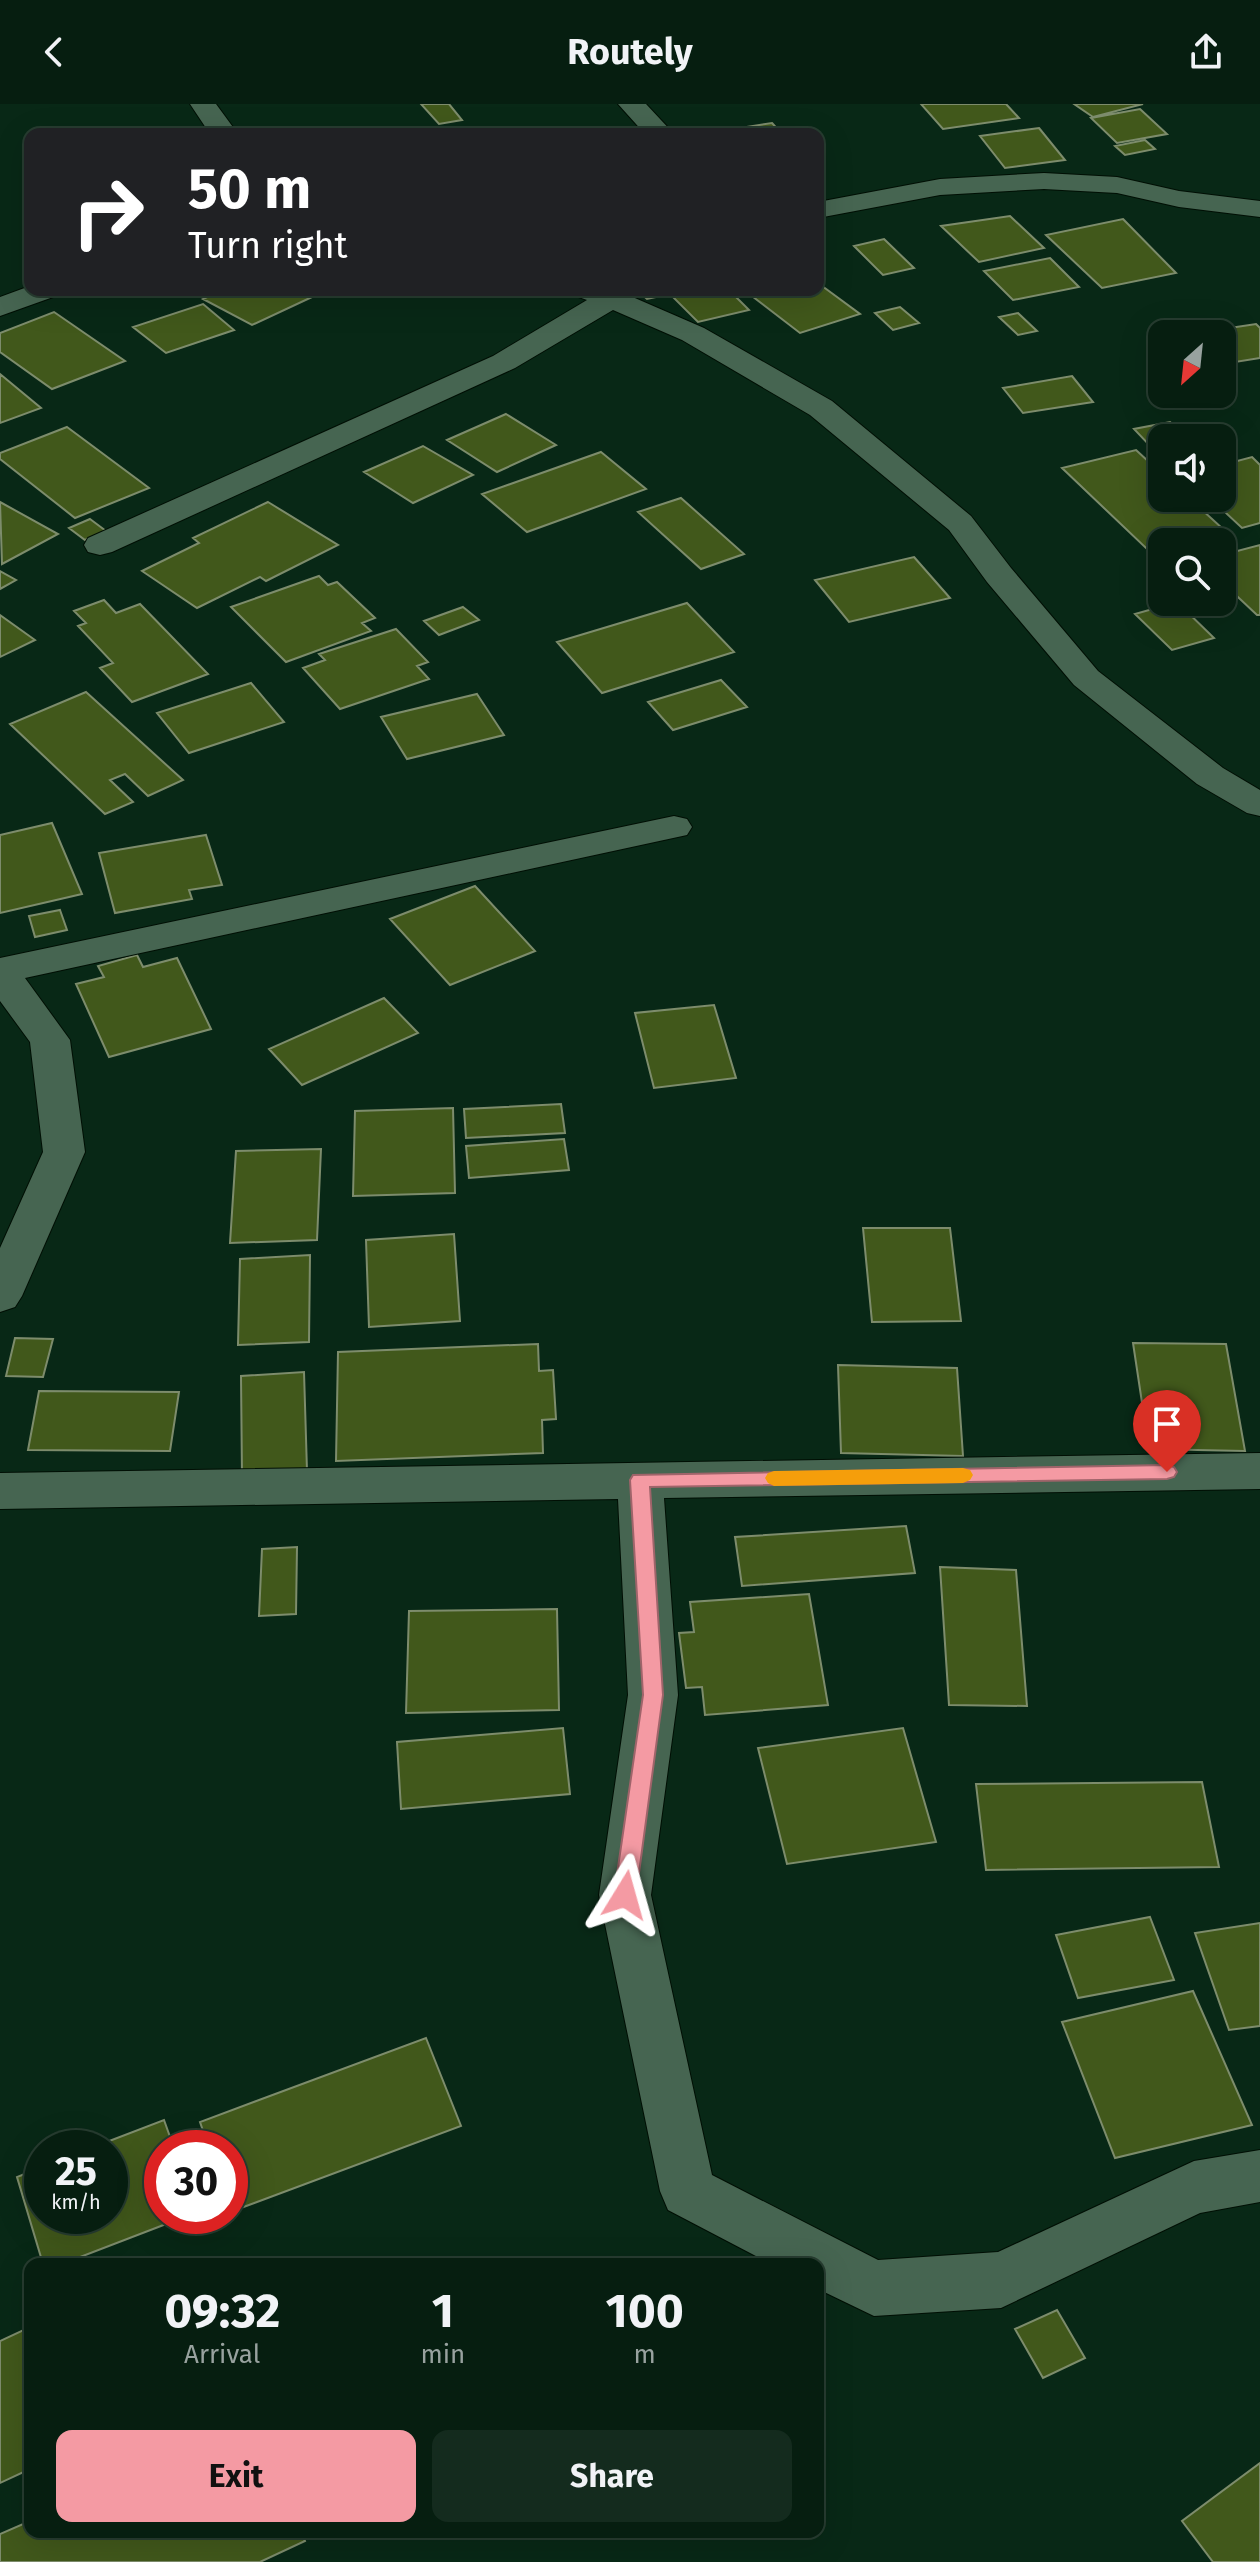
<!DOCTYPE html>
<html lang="en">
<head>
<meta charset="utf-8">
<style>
  body { margin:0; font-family:"Fira Sans",sans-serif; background:#142b1e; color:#f1f3f6; height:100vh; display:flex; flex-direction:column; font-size:30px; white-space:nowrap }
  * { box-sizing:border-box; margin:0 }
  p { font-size:26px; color:#98a29f }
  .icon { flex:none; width:44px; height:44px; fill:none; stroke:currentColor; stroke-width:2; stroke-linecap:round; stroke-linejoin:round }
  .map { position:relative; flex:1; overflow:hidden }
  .panel { position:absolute; left:24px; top:2154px; width:800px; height:280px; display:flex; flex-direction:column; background:#061e10; border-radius:16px; box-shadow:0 8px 32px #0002,0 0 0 2px #273c30 }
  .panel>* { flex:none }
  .top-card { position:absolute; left:24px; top:24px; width:800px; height:168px; border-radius:16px; box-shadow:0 8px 32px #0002,0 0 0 2px #273c30; background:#202124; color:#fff; overflow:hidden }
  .needle { width:52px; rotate:207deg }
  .buttons { position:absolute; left:1148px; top:216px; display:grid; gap:16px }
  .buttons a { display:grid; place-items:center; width:88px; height:88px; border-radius:16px; background:#061e10; box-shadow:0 8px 32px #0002,0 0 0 2px #273c30; font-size:40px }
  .speed { position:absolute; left:24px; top:2026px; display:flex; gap:16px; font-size:40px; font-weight:700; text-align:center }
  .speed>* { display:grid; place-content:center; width:104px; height:104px; border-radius:50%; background:#061e10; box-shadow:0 8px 32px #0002,0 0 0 2px #273c30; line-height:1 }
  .speed small { font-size:20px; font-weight:400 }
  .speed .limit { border:12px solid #d22; background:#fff; color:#111 }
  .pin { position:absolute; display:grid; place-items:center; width:68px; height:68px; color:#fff; margin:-82px -34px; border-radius:50% 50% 50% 0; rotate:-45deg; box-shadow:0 0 8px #0007 }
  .pin .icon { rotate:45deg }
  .me { position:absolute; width:88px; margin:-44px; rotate:8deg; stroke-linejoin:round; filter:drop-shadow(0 0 6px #0008) }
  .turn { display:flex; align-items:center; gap:28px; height:168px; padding:0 32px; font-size:36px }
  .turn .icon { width:104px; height:104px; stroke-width:2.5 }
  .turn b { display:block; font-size:56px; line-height:68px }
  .eta { display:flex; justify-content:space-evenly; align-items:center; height:136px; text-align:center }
  .eta b { font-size:48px; font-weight:700; line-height:56px }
  .button { display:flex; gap:16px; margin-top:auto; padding:16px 32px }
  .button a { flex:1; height:92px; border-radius:16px; background:#f49aa3; color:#111; font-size:32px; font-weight:700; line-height:92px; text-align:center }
  .button a+a { background:#142b1e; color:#f1f3f6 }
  header { display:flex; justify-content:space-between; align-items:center; height:104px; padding:0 32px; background:#061e10; font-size:36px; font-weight:700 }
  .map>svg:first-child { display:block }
  .building { fill:#41581b; stroke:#7d8c6c; stroke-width:2 }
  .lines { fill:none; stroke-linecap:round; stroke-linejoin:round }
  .minor-casing { stroke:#000f04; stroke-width:2 }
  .minor { fill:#466551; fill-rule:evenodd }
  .route { fill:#f49aa3; stroke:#9f646a; stroke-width:2 }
  .slow { fill:#f59e0b }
</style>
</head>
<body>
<header><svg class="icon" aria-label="back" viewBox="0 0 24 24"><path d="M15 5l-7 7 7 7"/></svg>Routely<svg class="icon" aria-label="share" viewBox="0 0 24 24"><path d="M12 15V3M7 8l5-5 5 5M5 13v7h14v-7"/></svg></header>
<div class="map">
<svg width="1260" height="2458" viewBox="0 0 1260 2458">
  <rect width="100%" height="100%" fill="#082816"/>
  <path class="building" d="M421 0H449L462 16 439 20Z
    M921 0H1006L1019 14 943 25Z
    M1074 0H1143L1093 13Z
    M1140 5 1167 30 1117 39 1091 14Z
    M772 19 782 30H702Z
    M1039 24 1065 56 1005 64 980 32Z
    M1145 36 1155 45 1125 51 1115 42Z
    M1010 112 1044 144 979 158 941 122Z
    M1123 115 1176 169 1102 184 1046 131Z
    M884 135 914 164 883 171 854 142Z
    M1050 154 1079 183 1013 196 984 167Z
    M818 179 860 210 800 229 744 186H818Z
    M222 186H327L252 221 203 195Z
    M637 186H729L749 206 698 218 670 190 647 195Z
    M203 200 234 226 166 249 133 223Z
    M900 203 919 219 893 226 875 209Z
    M54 208 125 257 52 285 0 248V229Z
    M1018 209 1037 227 1018 231 999 213Z
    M1256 220 1260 224V254L1229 259 1222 250V230L1203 228Z
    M0 270 41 304 0 319Z
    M1072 272 1093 298 1023 309 1003 284Z
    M506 310 556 341 497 368 447 336Z
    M1170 318 1187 334H1162V342L1152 344 1134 325Z
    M67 323 149 384 75 414 0 355V349Z
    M423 342 473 371 413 399 364 368Z
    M1136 346 1162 370V394H1189L1223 425 1175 438H1162V441L1147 445 1062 364Z
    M601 348 646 385 527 428 482 390Z
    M1252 353 1260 361V419L1242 424 1210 394H1222V361Z
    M681 394 744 450 701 465 638 408Z
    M0 398 58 430 2 460Z
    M268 398 338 441 266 477 260 473 197 504 142 467 199 439 193 434Z
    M90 415 106 427 85 436 69 424Z
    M1260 441V511H1257L1222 478V451Z
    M914 453 950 494 849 518 815 476Z
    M0 467 16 476 0 485Z
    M319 472 328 481 337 478 375 514 362 519 371 527 286 558 231 503Z
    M104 496 116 509 140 500 208 570 132 598 100 564 113 559 78 522 86 519 74 507Z
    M1177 498 1214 534 1172 546 1135 510Z
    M687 499 734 548 602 589 557 538Z
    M463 503 479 516 439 531 424 517Z
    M0 511 35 536 0 553Z
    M396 525 428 558 417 562 429 575 340 605 303 564 325 556 319 550Z
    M721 576 747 603 673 626 648 598Z
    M251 579 284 618 189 649 157 609Z
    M86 588 183 676 148 692 125 670 110 676 133 698 105 710 10 620Z
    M477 590 504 631 407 655 381 613Z
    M52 719 82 790 0 809V731Z
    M206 731 222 781 189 786 192 795 115 809 99 749Z
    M475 782 535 847 450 881 390 815Z
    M60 806 67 826 35 833 29 812Z
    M137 851 143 863 177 854 211 925 109 953 76 880 104 873 98 862Z
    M384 894 418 929 302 981 269 945Z
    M714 901 736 974 654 984 635 909Z
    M561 1000 565 1029 466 1034 464 1005Z
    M453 1004 455 1089 353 1092 355 1007Z
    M564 1035 569 1066 469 1074 466 1042Z
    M321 1045 317 1136 230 1139 236 1047Z
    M863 1124H950L961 1217 872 1218Z
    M454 1130 460 1217 369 1223 366 1136Z
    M310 1151 309 1238 238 1241 240 1155Z
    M15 1234 53 1235 43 1273 6 1272Z
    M1133 1239 1226 1240 1245 1347 1149 1345Z
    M538 1240 539 1267 553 1266 556 1315 542 1316 543 1349 336 1357 338 1248Z
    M838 1261 957 1264 963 1352 841 1349Z
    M304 1268 307 1367 242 1373 241 1272Z
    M39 1287 179 1288 170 1347 28 1346Z
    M906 1422 915 1469 742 1482 735 1433Z
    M297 1443 296 1510 259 1512 262 1445Z
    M940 1463 1016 1466 1027 1602 949 1601Z
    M809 1490 828 1601 705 1611 702 1583 686 1584 679 1529 694 1528 690 1498Z
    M557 1505 559 1606 406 1609 409 1507Z
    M563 1624 570 1690 401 1705 397 1638Z
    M903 1624 936 1738 787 1760 758 1644Z
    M1202 1678 1219 1763 986 1766 976 1680Z
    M1150 1813 1174 1876 1078 1894 1056 1831Z
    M1260 1819V1922L1229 1926 1195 1829Z
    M1193 1887 1252 2021 1115 2054 1062 1918Z
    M426 1934 461 2022 230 2108V2044H209L200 2018Z
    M164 2016 174 2044H162V2112H187L62 2160H43L17 2073 42 2063V2112H110V2044H91Z
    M1057 2206 1085 2254 1043 2274 1015 2225Z
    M30 2223V2365L0 2379V2237Z
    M1260 2359V2458H1213L1182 2417Z
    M30 2417V2428H301L305 2437 260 2458H0V2430Z"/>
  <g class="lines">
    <g class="minor-casing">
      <path id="minor" d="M190 0H216L238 30H210Z
        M618 0H646L674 30H645Z
        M1044 69 1117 73 1179 87 1260 97V113L1179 103 1117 89 1044 85 940 91 818 114V98L940 75Z
        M30 182V186H61L56 192 0 212V193Z
        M571 186 621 188 704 224 832 297 971 412 1011 464 1098 567 1223 664 1260 686V712L1247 709 1197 680 1074 581 987 478 949 426 810 311 682 236 613 206 515 264 112 448 100 451 88 448 84 441 88 434 493 252 587 196 576 192Z
        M674 712 687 715 692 723 687 731 25 874 70 936 85 1048 22 1192 15 1203 0 1208V1144L43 1048 30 938 0 897V854Z
        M1260 1349V1385L664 1394 678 1591 651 1791 712 2071 878 2156 998 2148 1194 2057 1260 2046V2098L1200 2109 1001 2204 874 2212 818 2185V2160H771L668 2106 660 2087 599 1791 628 1591 618 1395 0 1405V1369Z"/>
    </g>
    <use href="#minor" class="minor"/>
  </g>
  <path class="route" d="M1167 1361 1174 1363 1177 1368 1174 1373 1167 1375 650 1383 663 1591 636 1791 633 1798 625 1800 617 1798 614 1791 643 1591 630 1376 633 1371Z"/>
  <path class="slow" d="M963 1364 970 1366 973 1371 970 1376 963 1379 774 1382 768 1379 765 1374 768 1369 774 1367Z"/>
</svg>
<div class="buttons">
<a><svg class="needle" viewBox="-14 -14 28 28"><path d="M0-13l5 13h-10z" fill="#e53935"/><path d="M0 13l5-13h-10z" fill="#98a29f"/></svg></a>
<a><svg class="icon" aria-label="sound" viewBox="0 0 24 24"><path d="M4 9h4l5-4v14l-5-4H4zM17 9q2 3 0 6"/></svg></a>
<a><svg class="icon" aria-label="search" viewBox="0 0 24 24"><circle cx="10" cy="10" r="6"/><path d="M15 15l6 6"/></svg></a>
</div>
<div class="speed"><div>25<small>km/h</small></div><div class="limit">30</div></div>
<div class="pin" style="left:1167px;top:1368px;background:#d93025"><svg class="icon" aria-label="arrive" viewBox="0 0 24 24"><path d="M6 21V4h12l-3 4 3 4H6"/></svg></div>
<svg class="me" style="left:625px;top:1791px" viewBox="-20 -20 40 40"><path d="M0-17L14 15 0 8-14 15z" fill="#f49aa3" stroke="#fff" stroke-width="4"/></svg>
<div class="top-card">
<div class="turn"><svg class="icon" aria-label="right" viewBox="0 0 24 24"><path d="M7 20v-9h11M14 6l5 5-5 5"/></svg><div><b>50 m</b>Turn right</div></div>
</div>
<section class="panel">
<div class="eta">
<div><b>09:32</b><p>Arrival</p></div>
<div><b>1</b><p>min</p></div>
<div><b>100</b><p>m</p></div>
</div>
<div class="button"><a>Exit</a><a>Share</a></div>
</section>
</div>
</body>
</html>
